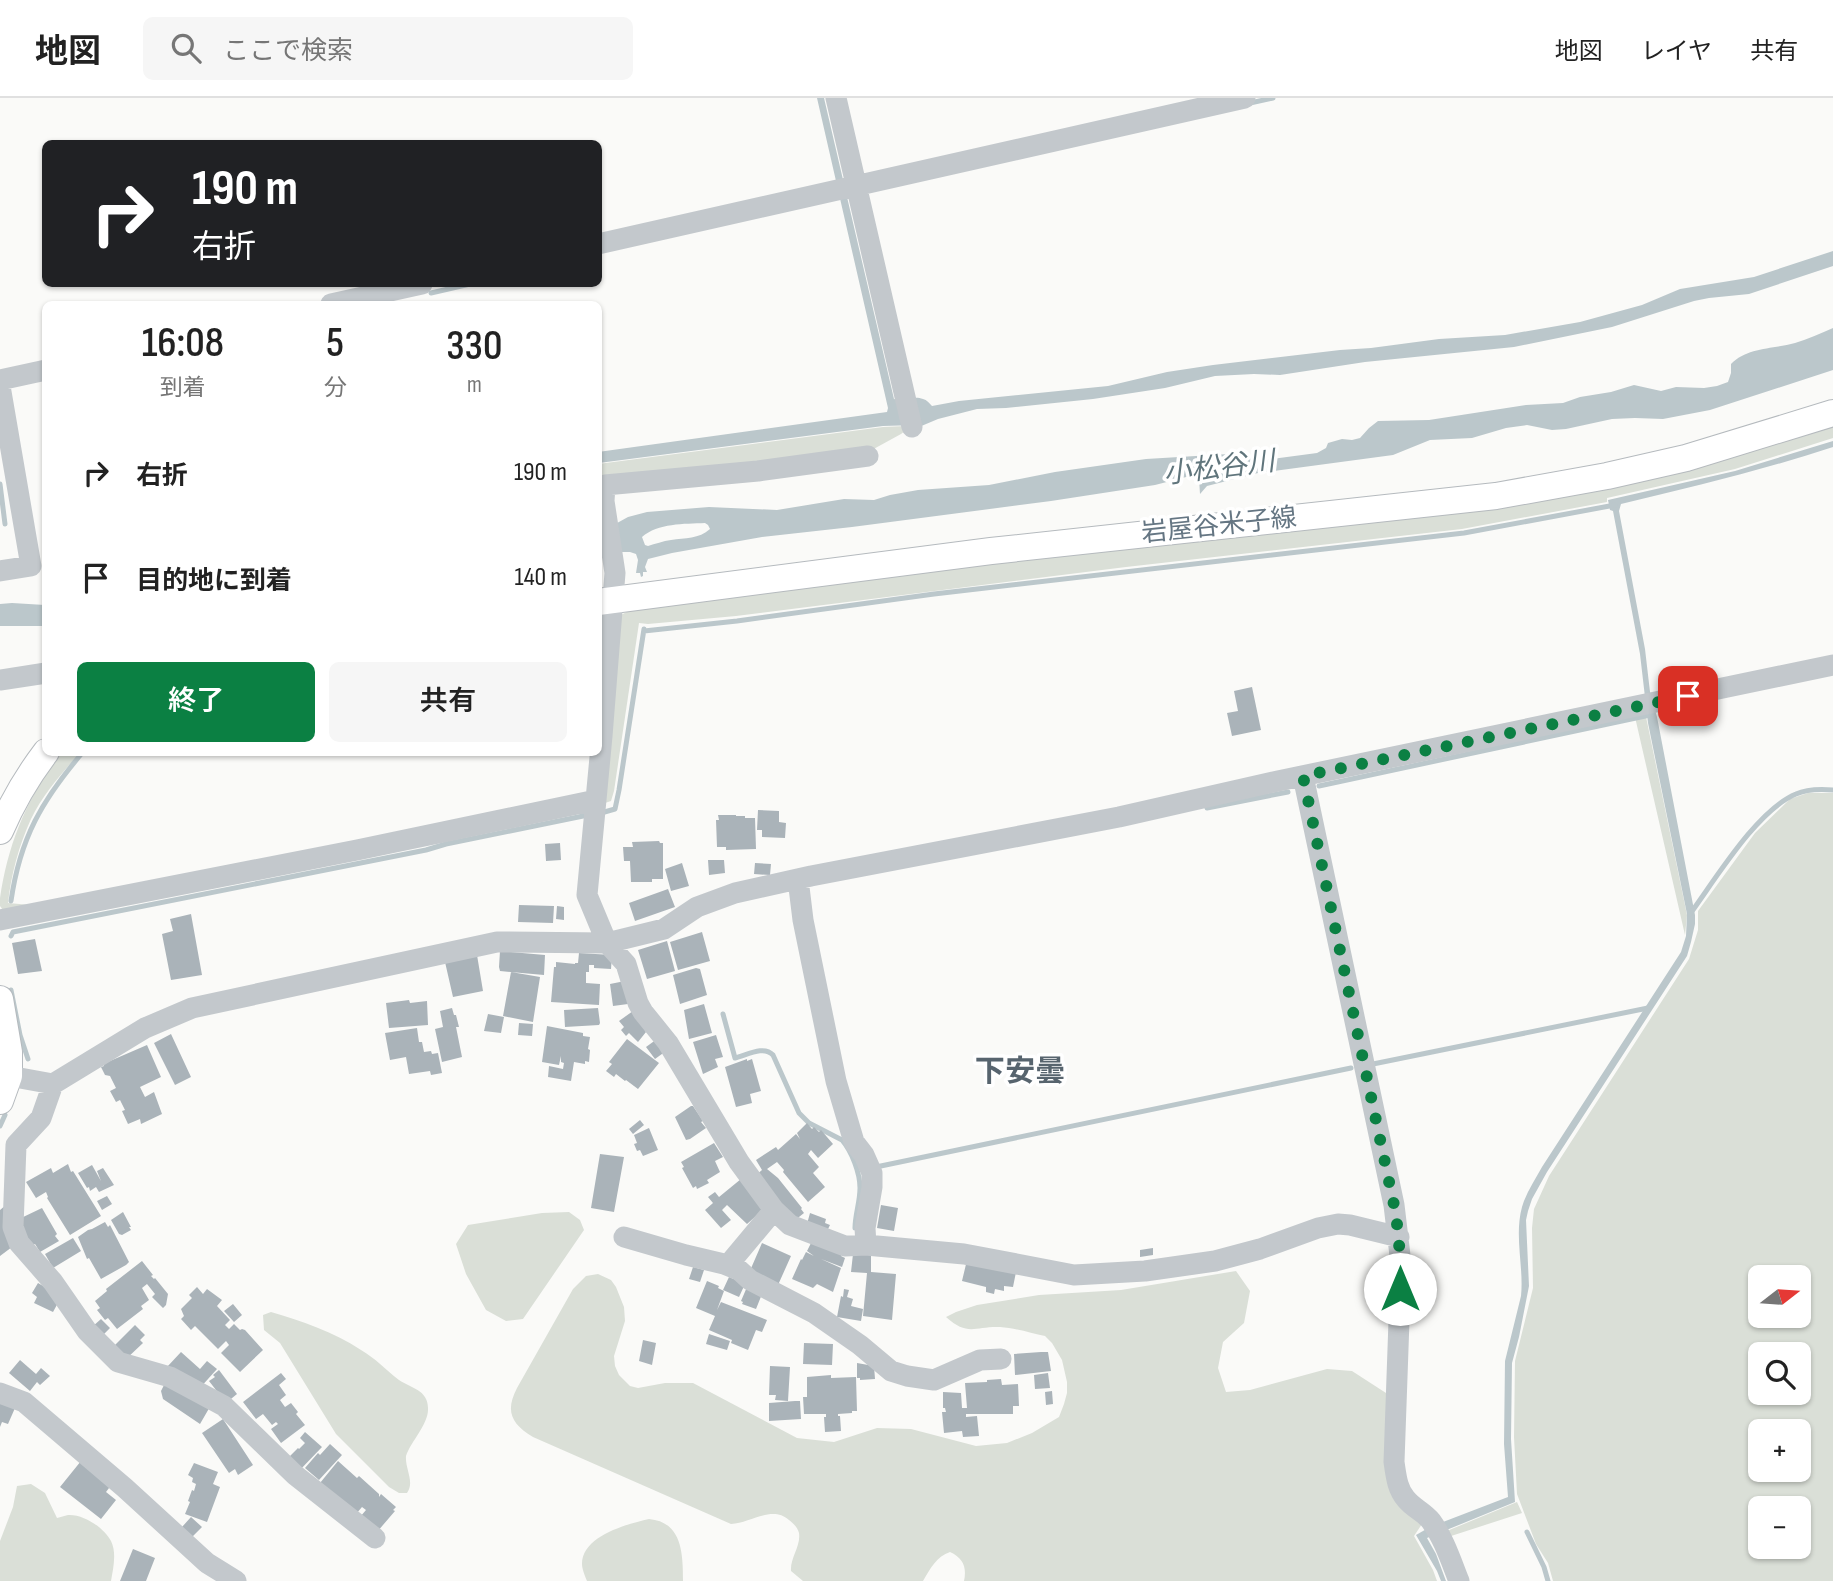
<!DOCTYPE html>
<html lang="ja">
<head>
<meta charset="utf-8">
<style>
  body { margin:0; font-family:"Sofia Sans Condensed","Noto Sans JP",sans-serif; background:#f6f6f6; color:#222; height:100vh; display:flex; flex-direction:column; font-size:26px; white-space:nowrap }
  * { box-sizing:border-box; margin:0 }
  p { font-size:23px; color:#767676 }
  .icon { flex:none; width:38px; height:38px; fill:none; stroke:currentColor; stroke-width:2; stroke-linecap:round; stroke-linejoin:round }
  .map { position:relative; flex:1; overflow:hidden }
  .side { position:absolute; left:42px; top:203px; width:560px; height:455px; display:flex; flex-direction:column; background:#fff; border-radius:10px; box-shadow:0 2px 5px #0004 }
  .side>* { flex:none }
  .hud { position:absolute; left:42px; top:42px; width:560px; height:147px; border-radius:10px; box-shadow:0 2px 5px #0004; background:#202124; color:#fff; overflow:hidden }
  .needle { width:46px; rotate:73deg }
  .fabs { position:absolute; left:1748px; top:1167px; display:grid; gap:14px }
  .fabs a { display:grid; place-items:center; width:63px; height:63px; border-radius:10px; background:#fff; box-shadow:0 2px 5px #0004; font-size:35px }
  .pin { position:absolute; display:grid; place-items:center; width:60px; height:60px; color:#fff; margin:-30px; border-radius:14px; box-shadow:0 4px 10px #0006 }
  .me { position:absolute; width:77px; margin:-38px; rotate:0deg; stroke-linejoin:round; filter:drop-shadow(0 0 5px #0008) }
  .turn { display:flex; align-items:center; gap:24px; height:147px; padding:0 35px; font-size:32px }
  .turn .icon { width:91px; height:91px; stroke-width:2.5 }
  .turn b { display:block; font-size:49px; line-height:60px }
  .eta { display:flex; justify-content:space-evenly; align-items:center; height:119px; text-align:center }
  .eta b { font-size:42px; font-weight:600; line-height:49px }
  .button { display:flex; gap:14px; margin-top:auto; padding:14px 35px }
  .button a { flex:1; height:80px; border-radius:10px; background:#0b8043; color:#fff; font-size:28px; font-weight:600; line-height:80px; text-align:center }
  .button a+a { background:#f6f6f6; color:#222 }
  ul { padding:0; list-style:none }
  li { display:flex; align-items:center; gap:21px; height:105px; padding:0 35px }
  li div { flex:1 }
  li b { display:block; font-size:26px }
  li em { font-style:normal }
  header { display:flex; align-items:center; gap:42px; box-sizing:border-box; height:98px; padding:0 35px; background:#fff; border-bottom:2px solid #e0e0e0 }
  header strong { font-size:33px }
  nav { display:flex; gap:38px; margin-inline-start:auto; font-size:24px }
  .search { width:490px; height:63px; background:#f6f6f6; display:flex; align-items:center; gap:18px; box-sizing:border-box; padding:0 24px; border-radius:10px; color:#767676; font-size:26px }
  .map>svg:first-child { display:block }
  .green { fill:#dadfd7; fill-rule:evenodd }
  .water { fill:#bbc7cb; fill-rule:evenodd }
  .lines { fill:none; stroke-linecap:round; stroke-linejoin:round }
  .stream { stroke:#bbc7cb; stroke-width:5 }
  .building { fill:#aab3b9 }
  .major-casing { stroke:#b5babe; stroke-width:28 }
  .minor { stroke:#c3c8cc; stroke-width:21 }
  .major { stroke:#fff; stroke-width:26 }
  .route { stroke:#0b8043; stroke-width:12; stroke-dasharray:0 21.6 }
  .labels { text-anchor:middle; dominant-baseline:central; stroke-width:7; stroke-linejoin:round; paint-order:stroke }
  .street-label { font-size:26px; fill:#657683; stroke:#fff }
  .water-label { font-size:28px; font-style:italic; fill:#60757c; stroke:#fff }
  .quarter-label { font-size:30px; font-weight:bold; fill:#57646e; stroke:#fff }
</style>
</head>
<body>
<header>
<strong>地図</strong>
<div class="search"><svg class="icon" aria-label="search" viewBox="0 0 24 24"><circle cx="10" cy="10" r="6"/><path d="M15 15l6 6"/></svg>ここで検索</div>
<nav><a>地図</a><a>レイヤ</a><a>共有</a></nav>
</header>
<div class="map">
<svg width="1833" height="1483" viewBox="0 0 1833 1483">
  <rect width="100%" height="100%" fill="#fafaf8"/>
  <path class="green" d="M1833 325V340L1735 371 1607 400V404L1462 431 1126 469 736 518 648 526 639 525 614 693 611 703 605 705 621 517 634 510 1307 427Z
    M906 328 905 333 901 336 870 353 599 384 598 366 883 329Z
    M1645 614 1687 817 1685 837 1635 619Z
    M62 655H80C62 675 43 696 31 721 19 747 11 777 8 805L54 809 5 815 0 808V800C8 746 27 698 62 655Z
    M1808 695H1833V1483H1553L1548 1465 1536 1446 1517 1396 1514 1339 1515 1263 1533 1190 1532 1130 1534 1111 1549 1078 1689 861 1698 832V813L1755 735 1790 701ZM1760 1180H1799V1218H1760ZM1760 1256H1799V1295H1760ZM1760 1334H1799V1372H1760ZM1760 1410H1799V1449H1760Z
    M569 1114 580 1122 584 1132 523 1221 506 1223 486 1212 466 1176 456 1146 468 1127 542 1115Z
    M1236 1173 1250 1193 1244 1225 1223 1244 1218 1270 1226 1294 1250 1292 1327 1271 1352 1273 1386 1295 1391 1378 1422 1426 1414 1438 1433 1472 1437 1483H964C967 1469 963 1460 950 1454 937 1458 930 1471 923 1483H803L791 1473C790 1460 801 1448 799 1435 798 1430 793 1425 789 1422 772 1407 751 1425 731 1426L533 1339C511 1326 505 1313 517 1290L573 1191 586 1178 598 1176 611 1182 616 1189 624 1209 625 1223 614 1258 615 1268 619 1277 630 1288 638 1290 665 1285H693L797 1340 834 1344 877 1330 911 1331 976 1348 1007 1345 1032 1335 1059 1319 1064 1306 1067 1295V1284L1062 1262 1052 1245 1045 1238C1031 1235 1015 1230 1000 1229 975 1228 968 1239 946 1219L956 1214 977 1207 1039 1197 1121 1192Z
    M271 1214C302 1223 334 1234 361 1252 375 1260 386 1272 399 1282 411 1290 428 1292 428 1310 429 1326 411 1343 406 1358 405 1371 415 1384 407 1395H399L389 1389 336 1336 280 1245 264 1232 263 1217Z
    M31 1386 45 1395 57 1420C61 1419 64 1418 68 1417 84 1416 104 1430 111 1443 117 1455 113 1471 111 1483H0V1443L13 1409 17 1388Z
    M1517 1404 1522 1415 1448 1439 1442 1435Z
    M649 1421C682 1424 683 1455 683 1483H587C585 1478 582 1471 582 1466 582 1438 627 1426 649 1421Z"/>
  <path class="water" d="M817 0H824L894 301C904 304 913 297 923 301 927 302 929 305 932 308L959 303 1108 288 1167 274 1213 267 1340 252 1371 250 1439 241 1505 237 1580 224 1642 207 1680 191 1754 179 1833 153V168L1749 196 1709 200 1694 203 1612 229 1514 249 1365 264 1280 277 1254 276 1215 278 1165 290 1093 301 1006 310 977 311 938 321 919 329 917 327 883 328 599 365 598 354 887 314 888 310Z
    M1833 230V272L1710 312 1663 321 1635 320 1612 321 1566 331 1552 332 1527 327 1506 330 1472 340 1430 342 1393 357 1258 375 1207 388 1200 396 1199 381 1194 377 1155 387 1051 403 852 429 762 439 672 455 648 461 645 469 647 474H643V478L641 479 640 475H636L638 462 636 456 630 454H599V435L628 419 647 414 709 409 777 412 844 401 874 402 890 397 918 392 989 387 1055 374 1146 361 1229 356 1244 357 1257 363 1317 355 1326 350 1328 345 1342 341 1352 342 1360 340 1369 330 1378 323 1429 322 1526 307 1563 305 1580 299 1611 294 1634 287 1661 293 1676 289 1704 290 1717 288 1728 284 1731 275V266C1747 249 1774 251 1795 245 1808 241 1821 235 1833 230ZM705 425 708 427 710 431C699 441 685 440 671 442 663 443 655 446 648 448L645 447 642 439C658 425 684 426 705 425Z
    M1833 343V349C1763 372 1693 389 1621 406L1619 413 1645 551 1650 594 1657 619 1695 817V826L1691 844 1687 858 1547 1074 1532 1101 1528 1113 1526 1122 1529 1188 1519 1239 1512 1265 1511 1341 1515 1404 1427 1440 1436 1456 1446 1483H1441L1437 1473 1416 1437 1430 1429 1508 1399 1504 1346 1505 1263 1521 1198C1524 1169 1514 1138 1522 1109 1526 1095 1535 1082 1542 1069L1681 854 1686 838 1687 816 1648 625 1640 556 1613 413 1610 412 1608 402 1735 373Z
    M12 505 45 507V528H0V506Z"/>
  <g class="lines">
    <path class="stream" d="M1250 5 1273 0
      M431 195 470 186
      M0 386 5 426
      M644 533 737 523 934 496 1464 435 1615 407
      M1319 688 1650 617
      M1207 710 1288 694
      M601 715 615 711 619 692 644 531
      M11 803C20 740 42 702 83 654
      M1690 816C1715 782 1757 712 1796 696 1807 691 1821 691 1833 692
      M11 838 13 834 426 752 446 746 588 717
      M11 892 20 937 28 961
      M723 916 735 960C747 957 764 947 773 957L799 1015 809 1025 842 1042C852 1054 860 1075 860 1090 860 1104 855 1117 855 1130
      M1373 966 1648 910
      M0 1028 5 1017
      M876 1069 1351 970
      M1527 1434 1544 1469 1548 1483"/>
  </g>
  <path class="building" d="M1252 589 1261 632 1232 638 1227 615 1238 613 1234 593Z
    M758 712 779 713V724L786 725 785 740 762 739V732H757Z
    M718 717H736V718H745V720H755L756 751 726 752V749H717L716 722H719Z
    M659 743 660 745H663V781H652V784H631L630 763H624L623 749H633L632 744Z
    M560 745 561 762 546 763 545 746Z
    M708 762H724L725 775 709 777Z
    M682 765 689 788 671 793 665 771Z
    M755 765 771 766 770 777 754 776Z
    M668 791 675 809 635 823 629 805Z
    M519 807 554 808 553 825 518 824Z
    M557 808 564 809V822L556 821Z
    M191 816 202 877 171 882 162 836 173 833 170 821Z
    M702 834 710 863 678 872 670 844Z
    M35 841 42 873 18 876 12 845Z
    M667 843 675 873 647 881 638 852Z
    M500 853 545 857 544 877 500 873 499 869Z
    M579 855 612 857 611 871 594 870V867H589V874H586V885L600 886 599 907 551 904 554 869H556V864L575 866V865H578Z
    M477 857 483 893 453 899 445 864Z
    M696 870 700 871 707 897 680 906 673 877Z
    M511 874 540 879 533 924 503 918Z
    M625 883 628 906 613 908 610 886Z
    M409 902 410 905 427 903 428 927 389 930 386 905Z
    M704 906 712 935 689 941 684 912Z
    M452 910 454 917H456L459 929H456L462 959 442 964 435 931 443 929 440 913Z
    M598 910 600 925 599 927 565 929 564 912Z
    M633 913 646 934 638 944 629 935 626 938 621 932 624 929 619 923Z
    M488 916 504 919 501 935 484 933Z
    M519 925 533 926 532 938 518 937Z
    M547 928 583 935V938L590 939 588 951 590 952 589 964 585 963V966L574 964 571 983 548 979 549 968 563 971 564 965 561 964V958L559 967 542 964Z
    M417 930 419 944H422L424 954 431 953 432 956 438 955 442 975 431 977 430 973 409 976 406 959 390 962 385 935Z
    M171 936 191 979 175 987 154 945Z
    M716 937 723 959 715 961 718 969 703 976 693 944Z
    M627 941 659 965 638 991 626 982 625 983 616 976 614 979 606 973 612 966 609 964Z
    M657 941 666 953 655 961 646 949Z
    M147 947 161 979 140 989 145 999 154 994 162 1016 141 1026 140 1021 128 1026 122 1013 125 1012 120 1002 116 1004 110 993 116 990 110 978 105 977 101 969 104 968 103 966Z
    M747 961V963L752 961 761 993 750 996 752 1005 736 1009 725 969Z
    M691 1008H693L703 1023 701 1024 706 1030 690 1041 686 1042 675 1019Z
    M640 1022 644 1027 633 1036 629 1031Z
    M807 1025 812 1031 814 1029 819 1034 821 1032 833 1046 818 1060 811 1052 808 1056 819 1069 813 1075 825 1089 808 1104 783 1074 784 1072 777 1064 767 1071 778 1080 802 1110 801 1111 804 1115 794 1123 755 1078 762 1072 756 1062 776 1049 778 1052 796 1036 800 1041 797 1035Z
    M649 1030 658 1052 643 1058 640 1052 637 1053 634 1046 637 1045 634 1037Z
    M714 1045 723 1059 715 1063 720 1074 707 1082 709 1085 697 1091 696 1088 693 1090 682 1070 684 1069 681 1064Z
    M600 1056 624 1059 614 1114 591 1110Z
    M68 1066 71 1074 73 1073 101 1118 70 1137 47 1100 48 1099 46 1094 36 1100 26 1084 51 1070 53 1075Z
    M92 1067 101 1083 97 1073 103 1070 114 1087 99 1094 96 1089 90 1093 89 1089 87 1090 78 1075Z
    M741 1081 766 1109 747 1126 727 1107 722 1112 731 1122 721 1130 705 1112 713 1105 708 1099 715 1094 719 1099Z
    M107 1098 112 1106 102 1112 97 1103Z
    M6 1107 12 1149 0 1158V1112Z
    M881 1107 898 1110 894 1133 877 1130Z
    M42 1110 57 1136 55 1138 59 1143 40 1154 35 1146 31 1148 19 1121Z
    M123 1114 131 1129H129L131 1132 122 1137 119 1136 111 1122Z
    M810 1115 826 1121 825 1125 830 1127 827 1133 807 1126Z
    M105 1124 108 1129 110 1127 129 1164 126 1167 101 1181 89 1160 87 1161 78 1139 88 1132 92 1131Z
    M73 1140 81 1153 53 1170 45 1156Z
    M813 1141 843 1153 841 1158 845 1160 842 1169 821 1161 841 1170 833 1194 817 1186 813 1190 792 1181 801 1161 802 1162 806 1154 814 1158 807 1153Z
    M762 1145 791 1158 778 1187 749 1175Z
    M1153 1150V1157L1140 1159V1152Z
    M853 1156 871 1157V1174L896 1176 892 1222 863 1218 867 1175 851 1174Z
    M967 1162 1016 1174 1013 1189 1004 1188V1193L995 1191 994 1196 986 1194V1189L962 1183Z
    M142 1163 153 1177 151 1178 154 1181 155 1180 168 1196 166 1207 163 1210 152 1199 155 1196 147 1186 142 1190 149 1202 141 1208 143 1211 117 1231 108 1220 105 1222 97 1212 100 1210 95 1203 107 1193 106 1191Z
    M693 1169 704 1172 700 1184 689 1181Z
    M729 1179 745 1186 739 1199 723 1192Z
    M707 1183 719 1188 718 1190 724 1193 717 1212 721 1204 767 1222 762 1234 756 1232 748 1252 731 1245 732 1242 709 1232 715 1218 696 1210Z
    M38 1185 50 1192 59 1203 53 1214 34 1205 37 1199 32 1195Z
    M197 1189 203 1196 207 1191 222 1202 217 1208 230 1222 225 1227 229 1231 234 1226 240 1232 242 1231 245 1232 263 1252 240 1274 221 1255 229 1247 226 1243 218 1251 195 1228 191 1232 181 1221 184 1218 181 1211 192 1200 189 1197Z
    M747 1189 762 1196 756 1211 742 1206 743 1204 741 1203Z
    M844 1191 849 1192 847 1199 853 1201 851 1208 863 1211 861 1223 837 1219 841 1198 843 1199Z
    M233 1206 242 1217 234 1224 224 1213Z
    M101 1221 110 1230 101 1239 92 1229Z
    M135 1227 145 1237 140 1242 143 1245 125 1262 113 1249Z
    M709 1236 730 1243 727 1252 706 1246Z
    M643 1242 656 1245 652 1267 639 1263Z
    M804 1245 833 1246 832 1267 803 1266Z
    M181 1254 200 1271 207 1263 217 1271 199 1291 167 1269Z
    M1041 1254H1048L1051 1273 1015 1277 1014 1256Z
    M20 1262 36 1276 41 1270 50 1278 40 1287 37 1284 30 1293 9 1275Z
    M857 1265 874 1268 875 1281 860 1282V1280H857Z
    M770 1268 790 1269 788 1303 775 1302 776 1297H769Z
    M219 1272 237 1296 226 1305 209 1283 215 1279 213 1277Z
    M281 1275 286 1281 279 1287 286 1297 280 1302 285 1309 291 1305 298 1314 296 1316 305 1327 281 1345 271 1331 278 1326 276 1324 272 1327 263 1316 256 1321 243 1304Z
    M1048 1275 1050 1290 1035 1291 1034 1277Z
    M831 1277V1280L856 1279 857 1313H852V1315L838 1316V1318H840L841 1333 825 1334 824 1319H826V1316H804L803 1299H807V1279Z
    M1001 1281 1002 1287 1018 1286 1019 1308H1013V1316H966V1319L977 1318 979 1338 963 1339 962 1333 944 1335 942 1314H946L945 1310H943V1294L961 1295 962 1310H967L965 1285 987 1284V1282Z
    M166 1283 211 1307 200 1326 163 1301 161 1293Z
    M1052 1293 1053 1306 1046 1307 1045 1294Z
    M795 1303H800L801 1321 769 1323V1305Z
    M0 1304 15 1310 8 1326 2 1324 0 1329Z
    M223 1321 253 1367 238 1377 235 1371 229 1375 202 1335Z
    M305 1334 322 1349 298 1374 286 1362 298 1350 299 1351 305 1345 300 1340Z
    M330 1346 342 1357 319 1382 305 1370 318 1355 320 1357Z
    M81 1363 112 1386 106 1394 116 1402 101 1421 60 1389Z
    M338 1363 357 1380 359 1378 379 1396V1399L381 1396 396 1409 393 1412 395 1413 377 1434 360 1419 366 1412 362 1409 356 1416 320 1385Z
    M194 1365 218 1374 213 1386 220 1389 207 1424 185 1416 190 1404 188 1403 192 1392 194 1393 196 1386 192 1384 193 1380 188 1377Z
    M191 1419 202 1429 192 1439 182 1429Z
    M133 1451 155 1460 146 1483H120Z"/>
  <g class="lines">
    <g class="major-casing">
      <path id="major" d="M598 504 991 453 1496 398 1607 378 1686 360 1833 315
        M0 733C12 705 27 679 46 654
        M0 901 9 954V978L0 1003"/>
    </g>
    <path class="minor" d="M836 0 912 329
      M598 146 1245 0
      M331 206 422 186
      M0 282 46 272
      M0 288 31 468 0 473
      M868 358 758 373 605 387 604 403 615 475 602 638 587 797 607 845 626 866 638 905 643 914 668 945 739 1064 774 1112 790 1127 845 1148 866 1147 964 1156 1074 1177 1145 1173 1215 1163 1260 1151 1318 1130 1338 1126 1350 1127 1399 1139
      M0 582 46 575
      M1303 678 1394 1107 1401 1166 1394 1364C1396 1377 1397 1391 1406 1401 1413 1410 1424 1414 1431 1423 1444 1441 1451 1463 1459 1483
      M798 781 803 822 836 983 854 1044 864 1057 872 1075V1089L865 1130 866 1147
      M0 822 357 752 596 702
      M9 978 53 986 145 930 192 910 497 844 607 845 664 831 697 809 735 795 811 778 1119 719 1278 683 1833 567
      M53 986 41 1020 16 1047 13 1129 19 1145 53 1184 87 1233 118 1264 170 1279 224 1308 295 1377 375 1440
      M624 1139 686 1157 724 1166 739 1172 750 1182 814 1215 860 1247 891 1273 907 1278 934 1282 980 1262 1001 1261
      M728 1167 774 1112
      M0 1295 24 1304 125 1390 207 1465 236 1483"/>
    <use href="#major" class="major"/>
  </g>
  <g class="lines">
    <path class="route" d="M1400 1191 1399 1139 1394 1107 1303 678 1688 598"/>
  </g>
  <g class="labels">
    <g class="street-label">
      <text transform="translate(1219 428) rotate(-6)">岩屋谷米子線</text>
    </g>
    <g class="water-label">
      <text transform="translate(1219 370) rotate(-7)">小松谷川</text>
    </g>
    <g class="quarter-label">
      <text x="1020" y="974">下安曇</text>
    </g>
  </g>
</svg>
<div class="fabs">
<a><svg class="needle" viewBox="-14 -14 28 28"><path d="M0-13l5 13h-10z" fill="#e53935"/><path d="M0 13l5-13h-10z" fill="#767676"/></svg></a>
<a><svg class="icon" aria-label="search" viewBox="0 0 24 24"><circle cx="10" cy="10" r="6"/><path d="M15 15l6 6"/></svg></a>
<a>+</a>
<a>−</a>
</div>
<div class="pin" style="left:1688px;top:598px;background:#d93025"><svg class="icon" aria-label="arrive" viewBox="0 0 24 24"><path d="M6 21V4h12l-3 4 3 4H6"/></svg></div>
<svg class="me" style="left:1400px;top:1191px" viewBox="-20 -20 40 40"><circle r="19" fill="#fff"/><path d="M0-13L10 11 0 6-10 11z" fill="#0b8043"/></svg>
<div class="hud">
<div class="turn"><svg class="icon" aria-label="right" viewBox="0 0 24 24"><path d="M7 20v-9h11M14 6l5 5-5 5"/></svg><div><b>190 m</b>右折</div></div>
</div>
<section class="side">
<div class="eta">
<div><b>16:08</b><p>到着</p></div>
<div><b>5</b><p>分</p></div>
<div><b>330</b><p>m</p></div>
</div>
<ul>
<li><svg class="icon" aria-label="right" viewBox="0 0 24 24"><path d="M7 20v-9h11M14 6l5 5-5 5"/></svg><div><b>右折</b></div><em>190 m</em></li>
<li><svg class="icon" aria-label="arrive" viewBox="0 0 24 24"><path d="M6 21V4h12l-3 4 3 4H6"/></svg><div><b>目的地に到着</b></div><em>140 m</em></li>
</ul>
<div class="button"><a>終了</a><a>共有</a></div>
</section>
</div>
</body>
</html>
